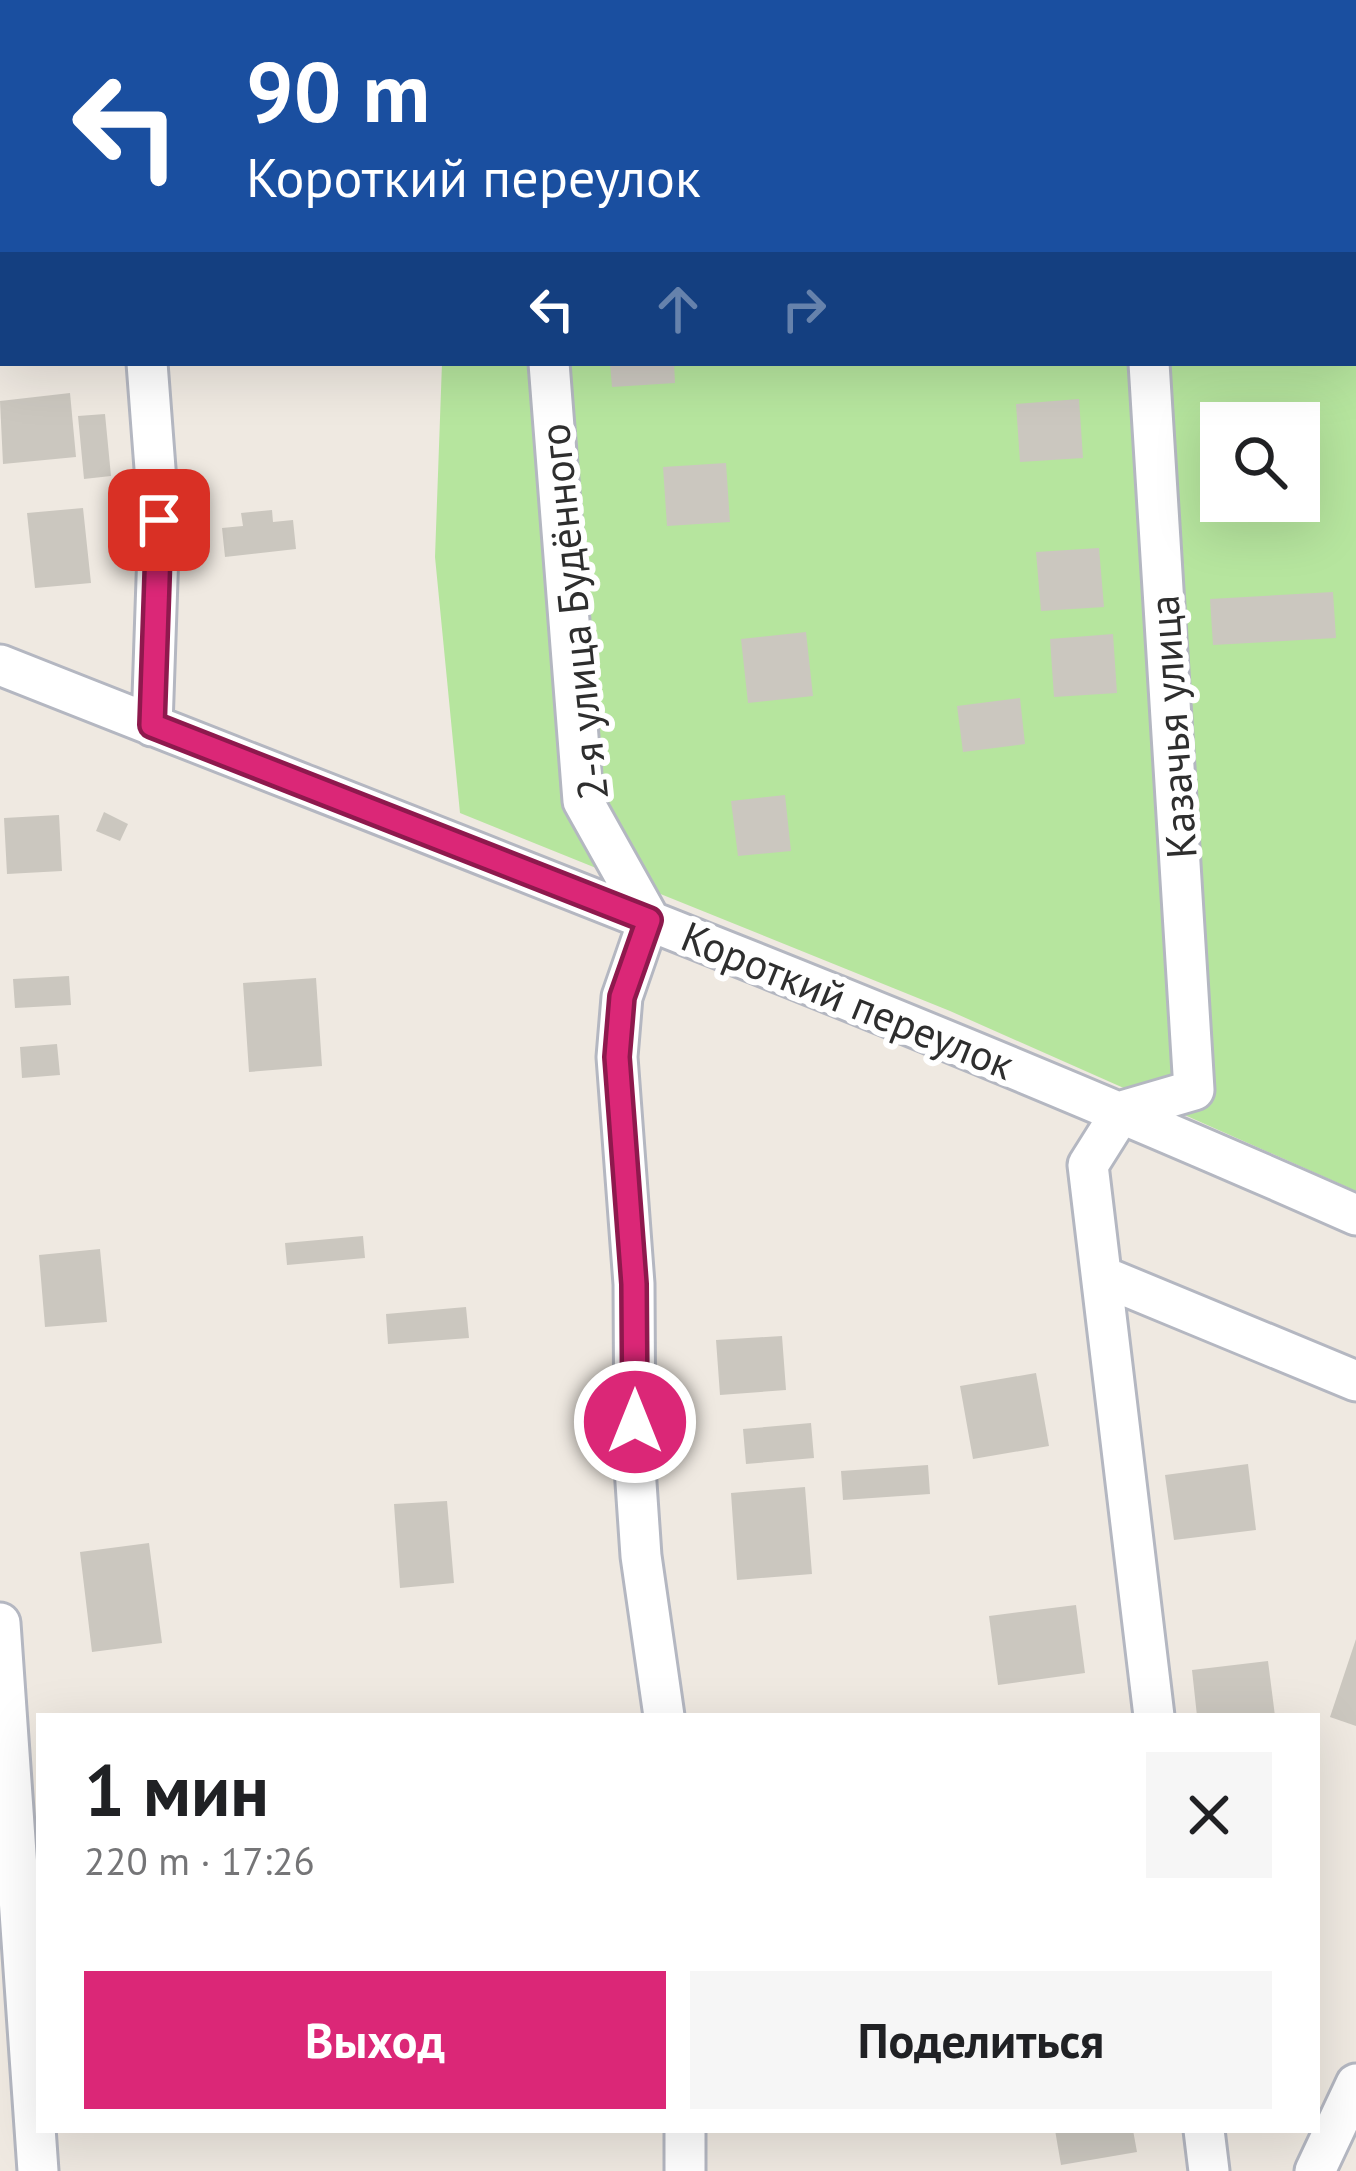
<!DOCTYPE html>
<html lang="ru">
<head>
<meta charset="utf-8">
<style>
  body { margin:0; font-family:"PT Sans",sans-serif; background:#f6f6f6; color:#202124; height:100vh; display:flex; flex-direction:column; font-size:45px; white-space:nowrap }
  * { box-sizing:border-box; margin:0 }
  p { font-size:39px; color:#757577 }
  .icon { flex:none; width:66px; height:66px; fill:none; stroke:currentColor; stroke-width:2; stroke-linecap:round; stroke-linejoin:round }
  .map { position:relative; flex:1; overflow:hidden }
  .drawer { position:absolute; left:36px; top:1713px; width:1284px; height:420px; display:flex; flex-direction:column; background:#fff; border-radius:0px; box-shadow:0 12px 48px #0002 }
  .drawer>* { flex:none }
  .banner { position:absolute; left:0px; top:0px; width:1356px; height:366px; box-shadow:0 12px 48px #0002; background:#1a4fa0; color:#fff; overflow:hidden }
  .buttons { position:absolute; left:1200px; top:402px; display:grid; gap:24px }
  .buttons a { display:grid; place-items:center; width:120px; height:120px; border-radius:0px; background:#fff; box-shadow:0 12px 48px #0002; font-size:60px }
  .pin { position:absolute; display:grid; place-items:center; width:102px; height:102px; color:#fff; margin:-51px; border-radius:24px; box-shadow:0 6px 18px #0006 }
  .me { position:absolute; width:132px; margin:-66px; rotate:0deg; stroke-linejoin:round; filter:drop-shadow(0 0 9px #0008) }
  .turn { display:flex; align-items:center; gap:42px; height:252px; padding:0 48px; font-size:54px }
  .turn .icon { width:156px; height:156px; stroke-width:2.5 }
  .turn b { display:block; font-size:84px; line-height:102px }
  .lanes { display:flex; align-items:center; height:114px; padding:0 48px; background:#0003; justify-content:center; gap:60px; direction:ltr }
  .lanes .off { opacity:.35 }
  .round { display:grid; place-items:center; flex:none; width:126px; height:126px; border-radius:0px; background:#f6f6f6 }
  .summary { display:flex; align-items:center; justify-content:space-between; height:204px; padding:0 48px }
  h1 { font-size:72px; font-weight:600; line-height:90px }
  .cta { display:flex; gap:24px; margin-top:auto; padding:24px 48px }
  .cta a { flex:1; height:138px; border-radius:0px; background:#db2777; color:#fff; font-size:48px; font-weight:600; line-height:138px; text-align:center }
  .cta a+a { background:#f6f6f6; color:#202124 }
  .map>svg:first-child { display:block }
  .green { fill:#b6e59e; fill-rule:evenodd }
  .building { fill:#cbc7bf }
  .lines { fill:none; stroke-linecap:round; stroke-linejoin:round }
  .minor-casing { stroke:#b4b7c1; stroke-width:45 }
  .minor { stroke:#fff; stroke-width:39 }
  .route-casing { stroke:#8e194d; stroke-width:30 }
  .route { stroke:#db2777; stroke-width:21 }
  .labels { text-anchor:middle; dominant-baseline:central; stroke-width:12; stroke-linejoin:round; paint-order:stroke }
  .street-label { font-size:42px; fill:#2e2e2e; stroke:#fff }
</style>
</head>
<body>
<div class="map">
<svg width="1356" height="2171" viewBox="0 0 1356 2171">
  <rect width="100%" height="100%" fill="#efe9e1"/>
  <path class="green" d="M422 0H1356V1191L950 1011 460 813 435 557 442 363H1353V3ZM1221 423H1299V501H1221Z"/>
  <path class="building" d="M610 363H674L675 383 612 387Z
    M70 393 76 457 3 464 0 401Z
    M1079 399 1083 458 1020 462 1016 404Z
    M105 414 111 476 84 479 78 416Z
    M726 463 730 522 667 526 663 467Z
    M83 508 91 583 35 588 27 513Z
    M272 510 273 522 293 520 296 549 225 557 222 528 243 526 241 513Z
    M1099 548 1104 607 1041 611 1036 552Z
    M1333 592 1336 638 1213 645 1210 599Z
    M806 632 813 696 748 703 741 639Z
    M1113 634 1117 693 1054 697 1050 639Z
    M1020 698 1025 744 963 752 957 706Z
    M785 795 791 851 738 856 731 801Z
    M104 812 128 824 120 841 96 831Z
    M59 815 62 871 7 874 4 818Z
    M69 976 71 1005 15 1008 13 979Z
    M316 978 322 1066 249 1072 243 983Z
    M57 1044 60 1075 22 1078 20 1047Z
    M363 1236 365 1258 287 1265 285 1243Z
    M100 1249 107 1322 45 1327 39 1255Z
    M466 1307 469 1338 388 1344 386 1314Z
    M782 1336 786 1390 720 1395 716 1340Z
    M1036 1373 1049 1446 973 1459 960 1386Z
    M811 1423 814 1458 746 1464 743 1429Z
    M1248 1464 1256 1530 1174 1540 1165 1475Z
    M928 1465 930 1494 843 1500 841 1471Z
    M805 1487 812 1574 737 1580 731 1493Z
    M447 1501 454 1583 400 1588 394 1504Z
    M149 1543 162 1643 92 1652 80 1552Z
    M1076 1605 1085 1673 998 1685 989 1616Z
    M1356 1639V1726L1330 1717Z
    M1268 1661 1275 1716H1197L1192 1670Z
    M1055 2130H1133L1137 2152 1061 2165Z"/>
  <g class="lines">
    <g class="minor-casing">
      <path id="minor" d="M119 0 120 3
        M521 0 522 3
        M1126 0V3
        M147 363 159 521 152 726
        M549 363 583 801 649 919 622 997 617 1057 634 1284 635 1468 641 1556 664 1716
        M1149 363 1194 1090 1122 1111 1088 1165 1154 1716
        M0 665C454 845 910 1017 1356 1215
        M1102 1276 1356 1381
        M0 1623 38 2171
        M1204 2130 1209 2171
        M685 2171V2130
        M1315 2171 1356 2084"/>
    </g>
    <use href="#minor" class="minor"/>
  </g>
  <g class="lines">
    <g class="route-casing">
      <path id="route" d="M159 520 152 725 649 920 622 997 617 1057 634 1284 635 1422"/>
    </g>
    <use href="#route" class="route"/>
  </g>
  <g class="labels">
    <g class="street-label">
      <text transform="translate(573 612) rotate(-96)">2-я улица Будённого</text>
      <text transform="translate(1172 727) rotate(-94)">Казачья улица</text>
      <text transform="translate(848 1000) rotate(22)">Короткий переулок</text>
    </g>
  </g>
</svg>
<div class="buttons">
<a><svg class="icon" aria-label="search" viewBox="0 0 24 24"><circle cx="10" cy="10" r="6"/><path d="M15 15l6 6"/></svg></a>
</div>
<div class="pin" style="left:159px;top:520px;background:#d93025"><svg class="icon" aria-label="arrive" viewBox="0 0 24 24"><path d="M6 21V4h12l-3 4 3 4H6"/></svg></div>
<svg class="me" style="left:635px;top:1422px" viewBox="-20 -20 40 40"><circle r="17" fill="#db2777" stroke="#fff" stroke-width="3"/><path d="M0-11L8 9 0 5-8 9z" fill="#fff"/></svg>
<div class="banner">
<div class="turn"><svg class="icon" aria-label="left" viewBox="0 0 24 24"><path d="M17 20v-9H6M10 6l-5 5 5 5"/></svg><div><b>90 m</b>Короткий переулок</div></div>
<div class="lanes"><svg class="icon" aria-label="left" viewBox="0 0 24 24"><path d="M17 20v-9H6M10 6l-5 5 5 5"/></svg><svg class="icon off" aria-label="ahead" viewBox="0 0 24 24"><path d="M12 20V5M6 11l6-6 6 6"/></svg><svg class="icon off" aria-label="right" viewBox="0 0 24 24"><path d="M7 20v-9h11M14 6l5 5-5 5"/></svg></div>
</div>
<section class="drawer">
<div class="summary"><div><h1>1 мин</h1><p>220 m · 17:26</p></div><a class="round"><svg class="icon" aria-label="close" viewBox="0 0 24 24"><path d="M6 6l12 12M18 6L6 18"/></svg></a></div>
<div class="cta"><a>Выход</a><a>Поделиться</a></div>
</section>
</div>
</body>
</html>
